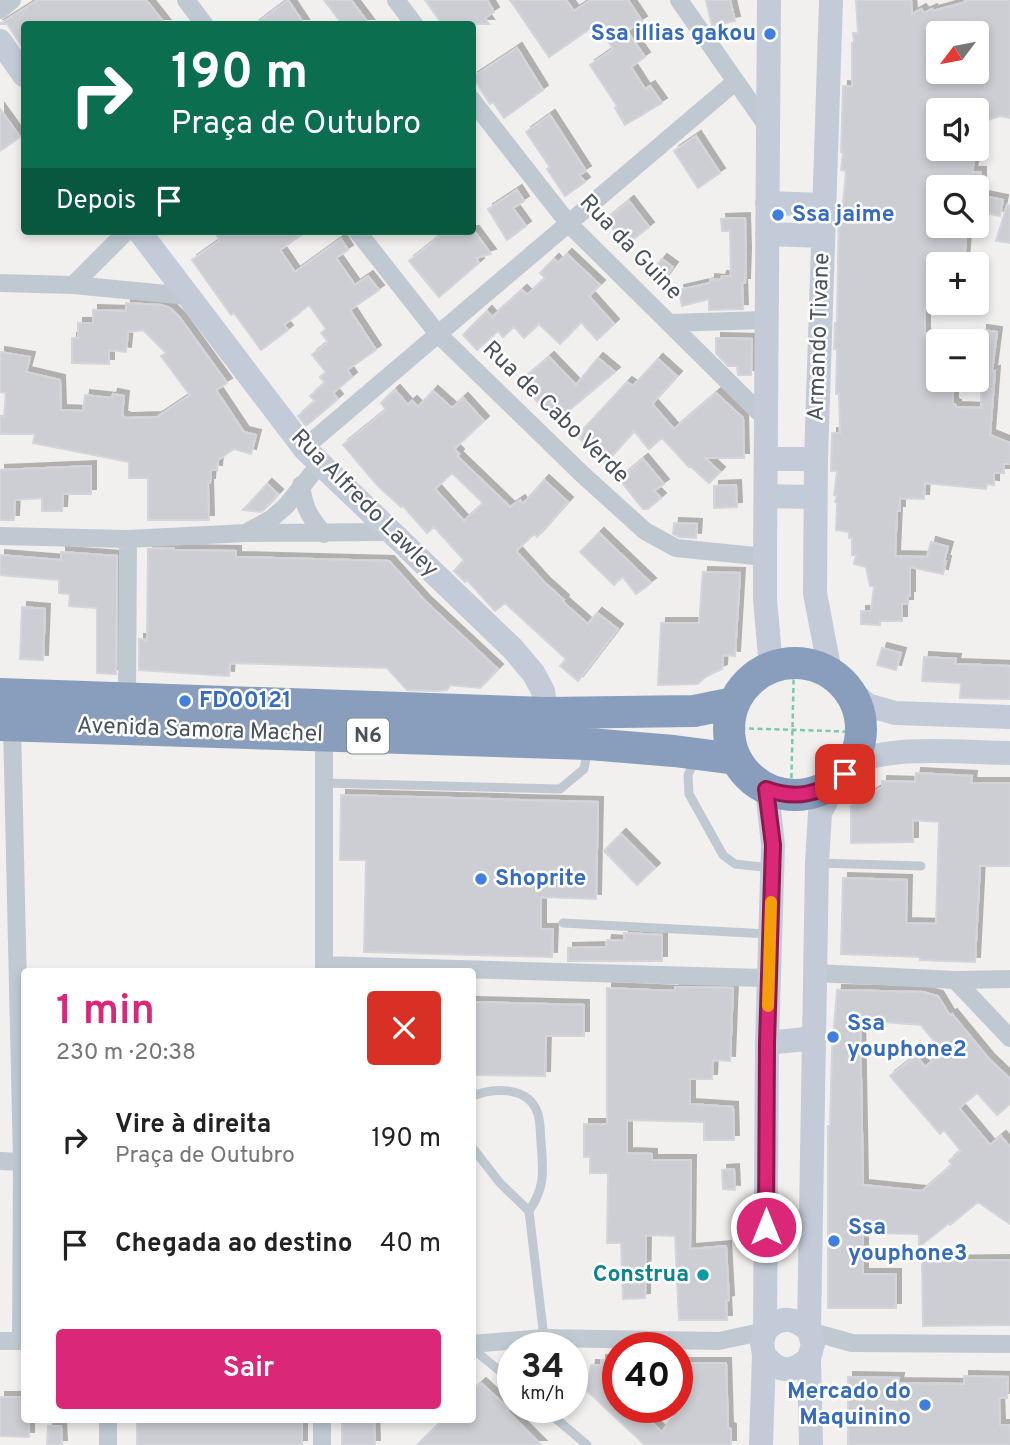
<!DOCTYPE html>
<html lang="pt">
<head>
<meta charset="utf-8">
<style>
  body { margin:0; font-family:Overpass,sans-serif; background:#f6f6f6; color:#222; height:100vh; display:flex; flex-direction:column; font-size:26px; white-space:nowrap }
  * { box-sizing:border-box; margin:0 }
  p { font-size:23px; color:#767676 }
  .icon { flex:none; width:38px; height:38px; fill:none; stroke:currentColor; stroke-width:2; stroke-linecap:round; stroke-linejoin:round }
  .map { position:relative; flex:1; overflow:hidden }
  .drawer { position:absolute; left:21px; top:968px; width:455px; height:455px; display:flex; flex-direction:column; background:#fff; border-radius:7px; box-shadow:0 4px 10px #0003 }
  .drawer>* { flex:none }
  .guide { position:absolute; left:21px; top:21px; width:455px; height:214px; border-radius:7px; box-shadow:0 4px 10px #0003; background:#0b6e4f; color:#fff; overflow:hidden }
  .needle { width:46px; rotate:238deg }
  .buttons { position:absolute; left:926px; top:21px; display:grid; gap:14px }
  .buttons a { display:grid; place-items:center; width:63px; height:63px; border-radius:7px; background:#fff; box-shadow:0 4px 10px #0003; font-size:35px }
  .speed { position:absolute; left:497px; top:1332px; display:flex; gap:14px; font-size:35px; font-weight:700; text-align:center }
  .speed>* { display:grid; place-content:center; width:91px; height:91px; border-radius:50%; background:#fff; box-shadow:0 4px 10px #0003; line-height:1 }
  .speed small { font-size:18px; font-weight:400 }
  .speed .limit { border:10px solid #d22; background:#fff; color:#111 }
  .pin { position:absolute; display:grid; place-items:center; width:60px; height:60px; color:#fff; margin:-30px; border-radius:14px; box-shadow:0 4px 10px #0006 }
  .me { position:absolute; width:77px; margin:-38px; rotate:0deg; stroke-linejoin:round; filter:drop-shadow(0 0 5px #0008) }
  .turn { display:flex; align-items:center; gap:24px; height:147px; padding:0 35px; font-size:32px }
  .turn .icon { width:91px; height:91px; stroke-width:2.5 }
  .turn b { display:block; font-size:49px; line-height:60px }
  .then { display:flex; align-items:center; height:66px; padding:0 35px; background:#0003; gap:14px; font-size:26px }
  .round { display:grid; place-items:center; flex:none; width:74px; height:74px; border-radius:7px; background:#f6f6f6 }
  .head { display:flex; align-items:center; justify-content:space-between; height:119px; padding:0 35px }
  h1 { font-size:42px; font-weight:600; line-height:52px; color:#db2777 }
  .primary-button { display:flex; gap:14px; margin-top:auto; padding:14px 35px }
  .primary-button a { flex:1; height:80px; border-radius:7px; background:#db2777; color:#fff; font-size:28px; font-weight:600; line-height:80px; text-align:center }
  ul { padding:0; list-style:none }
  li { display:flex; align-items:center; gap:21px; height:105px; padding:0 35px }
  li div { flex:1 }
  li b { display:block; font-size:26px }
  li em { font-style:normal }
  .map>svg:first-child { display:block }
  .building { fill:#ccced4; stroke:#d4d5db; stroke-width:2; fill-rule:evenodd; filter:url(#shadow) }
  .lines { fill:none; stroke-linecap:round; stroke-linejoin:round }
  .path { stroke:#78cba8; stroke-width:2.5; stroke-dasharray:5 3.5; stroke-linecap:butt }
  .lane { stroke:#c0c9d1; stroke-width:9 }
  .street { stroke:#c0c9d1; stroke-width:18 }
  .secondary { stroke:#c3cbd8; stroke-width:24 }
  .highway { stroke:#899ebd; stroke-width:32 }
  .route-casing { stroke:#8e194d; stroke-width:18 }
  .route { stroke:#db2777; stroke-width:12 }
  .slow { stroke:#f59e0b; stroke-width:12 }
  .shop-dot { fill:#3f7fe0; stroke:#fff; stroke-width:2.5 }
  .culture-dot { fill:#0f9aa8; stroke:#fff; stroke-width:2.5 }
  .labels { text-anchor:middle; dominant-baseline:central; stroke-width:5; stroke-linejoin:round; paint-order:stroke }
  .shield { fill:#fff; stroke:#7f858d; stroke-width:2 }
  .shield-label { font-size:21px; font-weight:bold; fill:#48515c }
  .shop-label { font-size:23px; font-weight:bold; fill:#366cbe; stroke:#fff; text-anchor:start }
  .street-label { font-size:23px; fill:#48515c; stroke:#fff }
  .culture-label { font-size:23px; font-weight:bold; fill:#0d838f; stroke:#fff; text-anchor:end }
</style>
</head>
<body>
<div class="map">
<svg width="1010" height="1445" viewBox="0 0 1010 1445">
  <defs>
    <filter id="shadow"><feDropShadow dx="5" dy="-5" stdDeviation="0" flood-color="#0004"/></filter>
  </defs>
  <rect width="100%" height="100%" fill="#f2f0ef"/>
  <path class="building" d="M38 0H146L165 24H24V50L7 24H0Z
    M288 0 304 24H256L265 17Z
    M324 0H351L369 24H342Z
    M425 0H487L494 12 485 18 489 24H442Z
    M510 0H566L574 11 591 0H628L642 21 627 31 645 57 631 67 645 89 650 86 662 103 625 125 615 108 617 106 590 65 613 49 597 24 549 57Z
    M706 0H730L735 21 712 26Z
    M856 0H911L912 14 921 9 924 13 932 9 933 11 966 2 965 0H1010V118L1000 116 976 124V110H938V149H976L972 172H981V187H938V226H964L961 238H966L964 264H927V289H938V308H925V332L926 337 938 336V380H953V404L956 405V407L981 408 982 330 997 332 992 372 995 371 990 435 1010 443V464H1004V473H994V485L987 484 986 489 925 483 924 499 900 498V511H897L895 556 927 557 931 542 948 547 944 561H946L943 574 910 567V596H908V604H902V621H880V625L861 624V611H871L874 586H870L866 567 854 564 856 555H852V538H849V532L836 530 837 503 835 502 837 496 834 495 837 471H831L832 433H840L839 394H836L837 349H834L835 323H837L839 203 843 204 846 171 841 170 843 152H841L843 86 852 87V43H854L853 33H858ZM938 33H976V72H969L968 79 941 76V74L938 73V64L933 45 938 43Z
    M517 48 543 90 504 118 493 102 490 104 473 77Z
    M0 109 20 137 0 151Z
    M550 115 586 171 579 175 585 182 565 196 547 169 550 167 526 132Z
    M696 136 720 173 698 188 674 151Z
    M517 190 524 201 513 208 526 226 507 240 488 209Z
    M983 196 1003 200 1000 216 980 212Z
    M629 201 649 227 626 245 606 220Z
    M1007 205 1010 206V243L996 241Z
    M745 218 746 253 745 283H742L743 309 709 310V299L682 306 679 290 710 283V279L721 280 722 276H731L730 231H722L721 219Z
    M226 231H307L280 250 295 272 341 239 348 250 336 258 355 285 368 276 379 290 350 310 376 350 347 370 352 377 333 393 338 399 306 426 298 416 315 401 310 396 325 383 320 377 326 372 312 355 328 342 321 333 326 329 309 305 284 325 288 330 261 350 234 313 231 315 192 260 220 240 217 236Z
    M435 231H474L491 254 476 258 479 263 439 297 409 261 439 237Z
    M567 254 600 285 589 296 614 324 597 340 581 322 560 344 539 324 524 338 514 327 503 337 498 331 477 350 463 335 487 311 492 317 522 290 527 295 545 278 540 273 554 259 558 263Z
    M662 259 673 267 662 282 651 273Z
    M126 303 161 305 170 308 180 318 227 383 216 390 244 432 256 435 251 454 234 449 218 460 217 470 211 469 210 483H208L209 520H148V478H129V462L33 443 35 434H0V416H4L6 393 0 392V352L30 357 26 372 60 380 61 410 83 411 85 395 112 398 113 394 124 396 122 416 126 418 157 417 190 395 161 356 166 353 143 330 128 332 126 352 109 350V364L72 363V338H78V323H93V310L126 311Z
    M716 338 752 339 751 375H738L737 366H728L716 353Z
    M549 357 576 385 598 358 615 372 555 422 520 382Z
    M658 359 677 376 652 404 674 429 716 393 743 418 744 458H705L720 472 709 483 690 466 689 467 662 438 649 449 634 431 605 463 577 436 627 382 633 386Z
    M395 390 408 405 412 401 418 407 433 391 452 408 463 398 484 421 454 449 459 454 457 456 510 507 520 500 523 504 544 480 568 502 537 537 534 534 516 551 544 582 564 600 563 602 588 624 597 613 618 629 578 681 560 666 566 659 505 603 495 611 467 580 465 582 454 571 464 560 434 527 427 533 402 505 401 507 377 485 343 445 386 410 381 403ZM452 473 483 503 464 521 435 489Z
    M643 459 664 484 654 491 661 498 648 509H643L619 479Z
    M91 466V494H63L62 511H42V498L15 500 14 520H0V470Z
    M267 484 278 494 264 510 260 512 243 510Z
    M736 485 737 507 714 508V486Z
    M674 523 697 524 696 538 679 537 673 534Z
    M599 533 651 583 636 594 622 576 614 585 580 552Z
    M174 548V550L236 551V557L389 561 425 601 498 669 480 688 450 685 447 690 436 691 407 690 387 668 230 663 229 676 139 670V639L147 640 148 549Z
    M61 552 117 556 116 674 97 673V608L69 606 70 594 59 593V580L0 575V555L61 560Z
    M703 572 740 573 735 656 723 655 722 669 705 677 698 684 658 685 661 623H699Z
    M22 607 45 609 43 660 20 659Z
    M882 648 901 653 896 670 877 665Z
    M924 657 956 659 955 664 1010 666V699L960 698 961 683 922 681Z
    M916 773 972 776 971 783H1010V866H980L975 962 920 960V957L841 954 843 878 907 880 906 923 936 924 939 822 913 820V842L851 843V806L882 787V781L915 782Z
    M341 795 598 802 596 899 541 897V929H553L552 957 364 952 366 860H340Z
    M621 834 655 868 637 885 604 851Z
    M624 933 662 935V961H568V948L606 947 607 940 624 941Z
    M675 987 733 988 730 1061 713 1060 712 1079H690V1104L733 1107 734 1140H704V1122L627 1120V1153L652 1154V1160H691L690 1249 726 1246 729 1300 726 1301 727 1320H679L675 1236 646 1235 645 1298 623 1299 621 1243H607L608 1173H590V1157H584V1124H607V988L675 991Z
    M837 990 923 992 938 996 950 1016 952 1014 989 1059 1010 1079V1104L997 1115 977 1093 959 1108 990 1145 1001 1136 1010 1147V1224L978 1202 950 1225 949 1223 919 1247V1234L863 1233V1274H896V1308H828V1126H830L832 1050ZM860 1020 921 1025 943 1052 925 1067 916 1056 890 1076 940 1134 944 1130 961 1151 949 1161 952 1165 922 1191 863 1185Z
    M472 1002 584 1005V1036H546L545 1076 472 1075Z
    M734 1169 735 1190 723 1189 722 1170Z
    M1010 1260V1325L923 1326 922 1261Z
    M601 1360 618 1361V1407H634L662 1432 670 1420 680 1413 677 1411V1363H726L728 1427 731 1429V1445H645L587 1391 591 1365H601Z
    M964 1376 1008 1377 1007 1398H999L1000 1425H1010V1445H848V1377L899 1378 898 1383 964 1384Z
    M481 1383 509 1409 507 1411 541 1445H417L444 1419H472V1391Z
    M0 1397H24V1419H29V1437L0 1436Z
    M137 1419H302V1445H137Z
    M342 1419H374L375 1445H342Z
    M48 1426H61L62 1445H47Z"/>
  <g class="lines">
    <path class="path" d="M732 728 862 732
      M791 795 794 662"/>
    <path class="lane" d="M695 759 688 775 689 794 723 855 735 864 771 868
      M324 783 560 789 584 769 588 749
      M817 863 921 866
      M563 923 768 934
      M472 1096C493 1088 525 1086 536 1109 541 1118 540 1132 541 1142 543 1170 546 1186 529 1211
      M472 1147 500 1183 529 1211 544 1338
      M472 1348 513 1382
      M542 1407 587 1445"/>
    <path class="street" d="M186 0 204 24
      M396 0 414 24
      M679 0 767 126
      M0 10 12 0
      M472 100 569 224 766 419
      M357 231 438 334 582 474 645 531 676 548 765 557
      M0 283 73 285 188 296
      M73 285 127 231
      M669 323 767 320
      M304 448 735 82
      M301 485C304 508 309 516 324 534
      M249 531 271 519 286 506 319 465
      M0 536 128 539 246 533 389 532
      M127 698 128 539
      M12 725 22 1162 21 1341
      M324 734V971
      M324 965 768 978
      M816 973 955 980 1010 979
      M955 980 1010 1038
      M0 1161 22 1162
      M809 1331 852 1343 1010 1344
      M0 1341H24
      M472 1344 544 1338 719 1341 765 1331
      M108 1445V1419
      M322 1445V1419"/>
    <path class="secondary" d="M769 0 765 557V599L771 667
      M0 41 24 75
      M767 203 823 205
      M139 231 304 448 513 649 534 674 543 691 549 730
      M767 234 823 236
      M766 459H816
      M766 496 815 497
      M830 672 815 593 816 459 831 0
      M848 688 867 705 895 713 1010 717
      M852 764C890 744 965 753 1010 753
      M767 1043 815 1038
      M765 1331C779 1316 794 1316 809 1331
      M764 1355C779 1373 792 1374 809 1358
      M761 1445 764 1355 762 1343 765 1331 767 1043 773 845 767 789
      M811 1445 809 1358 813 1344 809 1331 817 863 820 813 836 782"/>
    <path class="highway" d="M729 729a66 66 0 1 1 132 0a66 66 0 1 1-132 0Z
      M0 694 546 713 694 711 734 703
      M0 725 589 744 674 751 736 759"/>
  </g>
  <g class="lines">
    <g class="route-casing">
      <path id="route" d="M766 1227 767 1043 773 845 766 789C796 800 821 795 845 774"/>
    </g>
    <use href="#route" class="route"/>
    <path class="slow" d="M768 1006 771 902"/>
  </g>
  <g class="shop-dot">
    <circle cx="770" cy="34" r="7"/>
    <circle cx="778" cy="215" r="7"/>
    <circle cx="185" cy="701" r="7"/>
    <circle cx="481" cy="879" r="7"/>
    <circle cx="833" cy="1037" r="7"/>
    <circle cx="834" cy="1241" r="7"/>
    <circle cx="925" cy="1405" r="7"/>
  </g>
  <circle class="culture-dot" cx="703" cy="1275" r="7"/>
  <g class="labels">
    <rect class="shield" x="347" y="718.5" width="42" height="35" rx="5"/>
    <g class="shield-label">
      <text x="368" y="736">N6</text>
    </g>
    <g class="shop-label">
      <text x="756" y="34" text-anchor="end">Ssa illias gakou</text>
      <text x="792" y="215">Ssa jaime</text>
      <text x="199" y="701">FD00121</text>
      <text x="495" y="879">Shoprite</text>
      <text x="847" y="1024">Ssa<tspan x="847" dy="26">youphone2</tspan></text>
      <text x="848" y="1228">Ssa<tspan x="848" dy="26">youphone3</tspan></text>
      <text x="911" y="1392" text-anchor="end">Mercado do<tspan x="911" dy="26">Maquinino</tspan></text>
    </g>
    <g class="street-label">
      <text transform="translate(630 248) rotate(46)">Rua da Guine</text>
      <text transform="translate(820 337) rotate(-88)">Armando Tivane</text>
      <text transform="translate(555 413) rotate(44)">Rua de Cabo Verde</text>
      <text transform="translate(364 504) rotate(45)">Rua Alfredo Lawley</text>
      <text transform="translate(200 731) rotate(2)">Avenida Samora Machel</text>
    </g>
    <g class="culture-label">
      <text x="689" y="1275">Construa</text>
    </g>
  </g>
</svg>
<div class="buttons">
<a><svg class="needle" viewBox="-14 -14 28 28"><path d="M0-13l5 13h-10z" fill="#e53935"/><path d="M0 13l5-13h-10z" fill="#767676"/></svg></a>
<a><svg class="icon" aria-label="sound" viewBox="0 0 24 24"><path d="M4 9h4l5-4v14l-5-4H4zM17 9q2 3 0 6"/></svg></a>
<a><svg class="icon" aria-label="search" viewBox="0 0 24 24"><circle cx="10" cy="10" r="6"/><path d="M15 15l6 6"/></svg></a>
<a>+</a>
<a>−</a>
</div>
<div class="speed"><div>34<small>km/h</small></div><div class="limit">40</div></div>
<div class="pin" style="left:845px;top:774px;background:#d93025"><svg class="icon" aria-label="arrive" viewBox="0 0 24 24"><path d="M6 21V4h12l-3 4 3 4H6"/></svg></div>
<svg class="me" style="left:766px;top:1227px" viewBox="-20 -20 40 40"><circle r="17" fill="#db2777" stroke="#fff" stroke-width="3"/><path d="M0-11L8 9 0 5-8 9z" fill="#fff"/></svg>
<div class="guide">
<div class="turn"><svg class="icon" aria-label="right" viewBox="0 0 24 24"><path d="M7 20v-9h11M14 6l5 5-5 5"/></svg><div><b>190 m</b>Praça de Outubro</div></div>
<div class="then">Depois<svg class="icon" aria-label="arrive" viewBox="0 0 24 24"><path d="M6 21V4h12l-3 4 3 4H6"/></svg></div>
</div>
<section class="drawer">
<div class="head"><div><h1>1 min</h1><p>230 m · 20:38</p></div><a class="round" style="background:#d93025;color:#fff"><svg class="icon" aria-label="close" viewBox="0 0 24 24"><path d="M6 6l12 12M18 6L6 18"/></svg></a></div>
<ul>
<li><svg class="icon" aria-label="right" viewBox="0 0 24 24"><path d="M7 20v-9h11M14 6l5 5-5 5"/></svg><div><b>Vire à direita</b><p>Praça de Outubro</p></div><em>190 m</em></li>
<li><svg class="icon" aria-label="arrive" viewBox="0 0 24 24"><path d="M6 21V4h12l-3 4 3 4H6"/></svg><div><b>Chegada ao destino</b></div><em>40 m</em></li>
</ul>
<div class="primary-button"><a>Sair</a></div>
</section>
</div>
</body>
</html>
